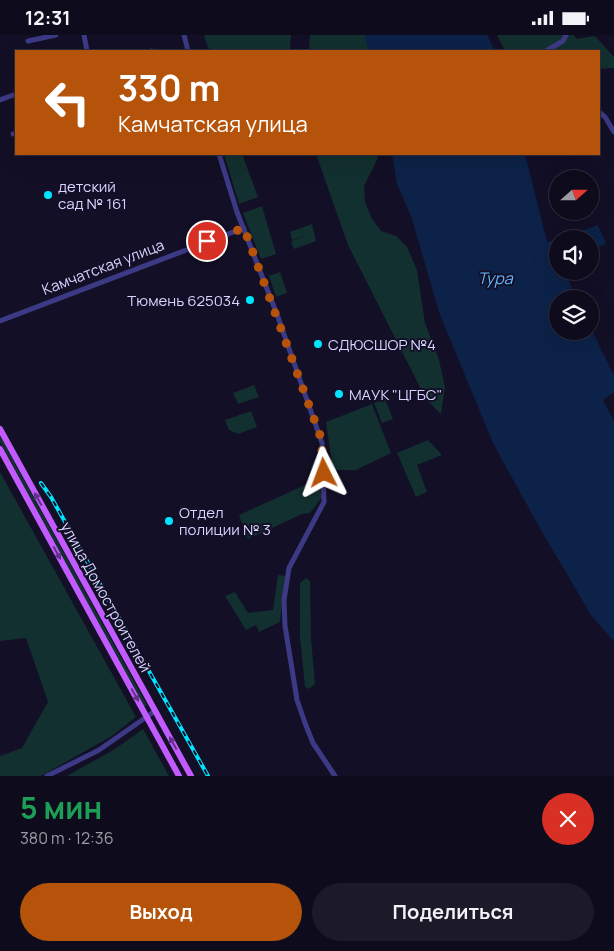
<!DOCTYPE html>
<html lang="ru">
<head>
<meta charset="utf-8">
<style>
  body { margin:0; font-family:Manrope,sans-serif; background:#1c1929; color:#f1f3f6; height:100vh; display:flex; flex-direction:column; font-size:19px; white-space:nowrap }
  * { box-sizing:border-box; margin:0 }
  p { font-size:16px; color:#9b9ba3 }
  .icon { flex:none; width:28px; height:28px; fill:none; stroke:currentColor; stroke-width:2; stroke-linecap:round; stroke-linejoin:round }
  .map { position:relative; height:741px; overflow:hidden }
  .side { display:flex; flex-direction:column; background:#0e0b1c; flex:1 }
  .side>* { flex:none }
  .top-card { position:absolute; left:15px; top:15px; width:585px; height:105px; border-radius:0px; box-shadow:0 5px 20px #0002,0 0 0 1px #2e2b3b; background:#b45309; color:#fff; overflow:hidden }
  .needle { width:32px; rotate:69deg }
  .tools { position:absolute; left:549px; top:135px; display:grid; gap:10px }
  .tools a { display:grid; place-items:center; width:50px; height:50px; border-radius:50%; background:#0e0b1c; box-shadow:0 5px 20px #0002,0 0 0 1px #2e2b3b; font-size:25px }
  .pin { position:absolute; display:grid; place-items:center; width:42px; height:42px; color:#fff; margin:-21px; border:2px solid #fff; border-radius:50%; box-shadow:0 1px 5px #0007 }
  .me { position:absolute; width:55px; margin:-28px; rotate:357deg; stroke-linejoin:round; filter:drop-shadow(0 0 4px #0008) }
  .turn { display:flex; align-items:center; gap:18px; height:105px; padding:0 20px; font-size:22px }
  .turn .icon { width:65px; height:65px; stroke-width:2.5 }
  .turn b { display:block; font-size:35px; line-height:42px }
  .round { display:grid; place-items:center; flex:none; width:52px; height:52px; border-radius:26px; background:#1c1929 }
  .summary { display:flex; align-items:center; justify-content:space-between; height:85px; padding:0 20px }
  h1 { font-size:30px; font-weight:700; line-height:38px; color:#1e9e55 }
  .cta { display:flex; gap:10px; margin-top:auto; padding:10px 20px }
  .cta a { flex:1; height:58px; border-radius:30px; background:#b45309; color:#fff; font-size:20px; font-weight:700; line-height:58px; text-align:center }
  .cta a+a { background:#1c1929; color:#f1f3f6 }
  .status { display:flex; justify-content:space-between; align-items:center; height:35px; padding:0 25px; background:#0e0b1c; direction:ltr }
  .status svg { height:14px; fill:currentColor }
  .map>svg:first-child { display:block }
  .green { fill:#12302f }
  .water { fill:#0c2248 }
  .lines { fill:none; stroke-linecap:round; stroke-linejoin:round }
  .minor { stroke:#3d3a85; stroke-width:5 }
  .major { stroke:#c25bff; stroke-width:6 }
  .rail-casing { stroke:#00e5ff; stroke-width:4 }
  .rail { stroke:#130f26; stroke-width:2; stroke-dasharray:5.5; stroke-linecap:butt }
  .oneway { fill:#623188 }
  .route { stroke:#b45309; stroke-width:9; stroke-dasharray:0 16.2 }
  .poi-dot { fill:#00e5ff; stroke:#130f26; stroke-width:2 }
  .labels { text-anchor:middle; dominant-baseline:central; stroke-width:4; stroke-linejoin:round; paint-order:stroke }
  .poi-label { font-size:15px; fill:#d9d4ff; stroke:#130f26; text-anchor:start }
  .street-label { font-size:15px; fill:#d9d4ff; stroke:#130f26 }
  .water-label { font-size:16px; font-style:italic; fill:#62b6ff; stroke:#130f26 }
</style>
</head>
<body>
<div class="status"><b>12:31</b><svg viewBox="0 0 49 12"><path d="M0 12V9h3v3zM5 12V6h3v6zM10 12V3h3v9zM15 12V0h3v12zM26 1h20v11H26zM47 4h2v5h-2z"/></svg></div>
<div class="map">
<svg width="614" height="741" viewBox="0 0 614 741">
  <rect width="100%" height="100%" fill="#130f26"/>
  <path class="green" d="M204 0H291L290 16H216L208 13Z
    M310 0H365L369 16H309Z
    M497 0H574L576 4 595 1 614 22V33L599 34V16H505Z
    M224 119H242L258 162 239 169Z
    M316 119H376L378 123 364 151 365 167 372 184 381 196 396 201 407 212 417 235 425 288 439 325 445 352 441 379 426 364 348 210Z
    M262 171 276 219 261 224 243 178Z
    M312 189 316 206 294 214 291 206 310 199 292 205 290 197Z
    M280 237 287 258 276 262 269 241Z
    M254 350 259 362 238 369 233 358Z
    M385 364 393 384 382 388 374 368Z
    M372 369 391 418 356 435H333L326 387Z
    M251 376 257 392 238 399 229 395 225 385Z
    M0 401 147 670V671H144L0 407Z
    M428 405 442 420 417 430 427 457 416 462 397 418Z
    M0 437 136 682 112 701 41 741H0V721L22 713 48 667 26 603 0 606Z
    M318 444 322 462 310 478 302 479 248 504 239 480Z
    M278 540 285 541 280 587 259 597 256 590 246 595 225 561 235 557 248 578 273 575Z
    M306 543 310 546 311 604 315 649 309 654 305 652 300 602V548Z
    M143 694 169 741H67L115 714Z"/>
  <path class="water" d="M365 0H487L495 16H369Z
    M392 119H525L547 207 558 204V236H564L577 264H558V296H590V291L614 341V357L603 365 614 386V607L591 580 538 490 493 408 440 280 411 181 397 149Z
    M598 190 606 209 590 216V204H558Z"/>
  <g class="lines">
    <path class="minor" d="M84 0 87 16
      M184 0 188 16
      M28 6 56 0
      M151 16H152
      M546 16 563 6 566 0
      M0 65 16 59
      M599 77 605 82 614 97
      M13 99 16 98
      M219 119 237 177 278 282 322 408 324 467 289 533 284 565 285 591 297 665 305 688 313 708 335 741
      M0 286 244 193
      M47 741 99 715 155 676"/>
    <path class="major" d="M0 394 191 741
      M0 414 179 741"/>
    <g class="rail-casing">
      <path id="rail" d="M41 448 51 462 208 741"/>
    </g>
    <use href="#rail" class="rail"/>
  </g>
  <defs><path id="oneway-solid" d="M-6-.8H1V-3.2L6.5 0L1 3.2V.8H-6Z" transform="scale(1.25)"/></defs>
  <g class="oneway">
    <use href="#oneway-solid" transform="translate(38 464) rotate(-119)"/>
    <use href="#oneway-solid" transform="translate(57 518) rotate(61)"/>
    <use href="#oneway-solid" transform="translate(135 660) rotate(61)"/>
    <use href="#oneway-solid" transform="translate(173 708) rotate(-119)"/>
  </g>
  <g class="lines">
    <path class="route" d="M207 206 244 193 321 403 324 438"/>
  </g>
  <g class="poi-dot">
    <circle cx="48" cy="160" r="5"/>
    <circle cx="250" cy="265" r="5"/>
    <circle cx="318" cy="309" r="5"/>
    <circle cx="339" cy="359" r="5"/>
    <circle cx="169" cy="486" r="5"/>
  </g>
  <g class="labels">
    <g class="poi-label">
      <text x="58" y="151">детский<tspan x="58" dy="17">сад № 161</tspan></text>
      <text x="240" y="265" text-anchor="end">Тюмень 625034</text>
      <text x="328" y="309">СДЮСШОР №4</text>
      <text x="349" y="359">МАУК "ЦГБС"</text>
      <text x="179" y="477">Отдел<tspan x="179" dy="17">полиции № 3</tspan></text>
    </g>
    <g class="street-label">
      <text transform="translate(103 232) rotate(-21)">Камчатская улица</text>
      <text transform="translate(106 562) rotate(61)">улица Домостроителей</text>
    </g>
    <g class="water-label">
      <text x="495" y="243">Тура</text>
    </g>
  </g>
</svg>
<div class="tools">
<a><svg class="needle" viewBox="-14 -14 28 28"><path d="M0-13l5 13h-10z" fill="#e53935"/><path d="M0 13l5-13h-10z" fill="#9b9ba3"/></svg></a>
<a><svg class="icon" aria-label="sound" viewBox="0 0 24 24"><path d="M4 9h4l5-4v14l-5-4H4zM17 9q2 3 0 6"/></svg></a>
<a><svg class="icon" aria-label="layers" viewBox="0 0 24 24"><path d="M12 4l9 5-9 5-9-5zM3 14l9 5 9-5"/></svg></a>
</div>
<div class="pin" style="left:207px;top:206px;background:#d93025"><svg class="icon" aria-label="arrive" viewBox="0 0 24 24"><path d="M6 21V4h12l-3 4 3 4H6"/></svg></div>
<svg class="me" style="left:324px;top:438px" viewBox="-20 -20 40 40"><path d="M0-17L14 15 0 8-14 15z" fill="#b45309" stroke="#fff" stroke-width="4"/></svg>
<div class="top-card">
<div class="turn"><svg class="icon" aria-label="left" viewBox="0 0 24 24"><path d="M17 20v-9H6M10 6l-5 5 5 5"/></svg><div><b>330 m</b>Камчатская улица</div></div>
</div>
</div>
<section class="side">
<div class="summary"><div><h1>5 мин</h1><p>380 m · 12:36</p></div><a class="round" style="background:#d93025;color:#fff"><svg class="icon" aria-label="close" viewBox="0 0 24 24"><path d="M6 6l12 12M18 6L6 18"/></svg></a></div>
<div class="cta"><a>Выход</a><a>Поделиться</a></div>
</section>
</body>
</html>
